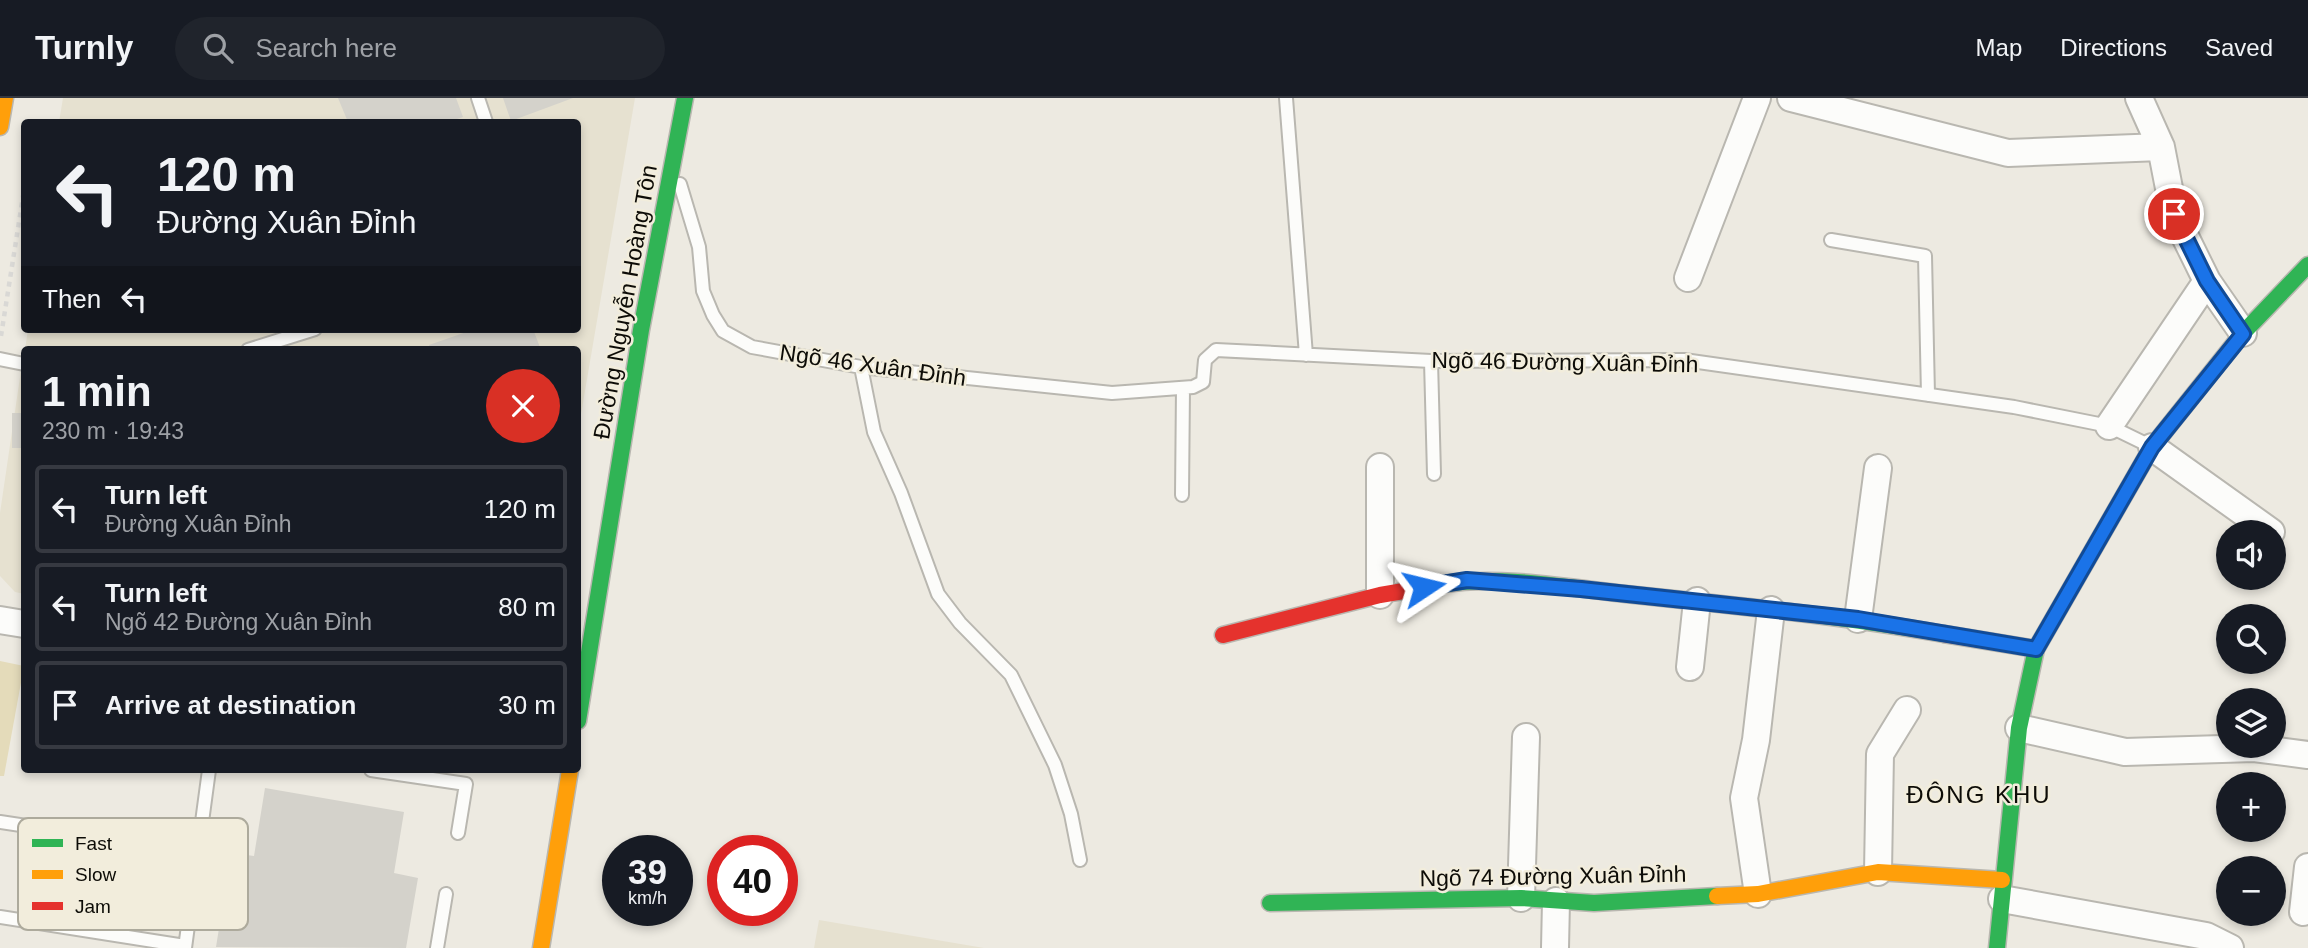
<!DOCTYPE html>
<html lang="en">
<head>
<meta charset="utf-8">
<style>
  body { margin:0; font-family:Helvetica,sans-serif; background:#20242c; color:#f1f3f6; height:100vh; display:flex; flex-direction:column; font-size:26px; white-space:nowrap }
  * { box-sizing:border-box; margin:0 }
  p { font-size:23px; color:#9ea1a6 }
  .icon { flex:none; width:38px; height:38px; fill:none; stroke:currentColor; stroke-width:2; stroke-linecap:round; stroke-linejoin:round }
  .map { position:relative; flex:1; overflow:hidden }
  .sheet { position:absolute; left:21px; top:248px; width:560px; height:427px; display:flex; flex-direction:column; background:#171b24; border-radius:7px; box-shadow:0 4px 10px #0003 }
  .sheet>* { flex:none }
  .top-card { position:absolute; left:21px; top:21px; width:560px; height:214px; border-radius:7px; box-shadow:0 4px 10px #0003; background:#171b24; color:#f1f3f6; overflow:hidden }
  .buttons { position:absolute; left:2216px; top:422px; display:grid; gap:14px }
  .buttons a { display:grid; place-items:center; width:70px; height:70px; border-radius:50%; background:#171b24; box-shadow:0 4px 10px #0003; font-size:35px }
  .speed { position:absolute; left:602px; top:737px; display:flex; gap:14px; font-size:35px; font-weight:700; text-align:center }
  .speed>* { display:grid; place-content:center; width:91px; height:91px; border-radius:50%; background:#171b24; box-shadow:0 4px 10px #0003; line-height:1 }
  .speed small { font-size:18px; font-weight:400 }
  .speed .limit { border:10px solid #d22; background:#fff; color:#111 }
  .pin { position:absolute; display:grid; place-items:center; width:60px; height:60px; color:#fff; margin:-30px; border:4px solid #fff; border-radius:50%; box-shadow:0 2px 7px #0007 }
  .me { position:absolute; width:77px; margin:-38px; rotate:80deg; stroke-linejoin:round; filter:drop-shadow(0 0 5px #0008) }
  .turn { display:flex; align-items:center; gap:24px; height:147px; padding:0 21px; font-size:32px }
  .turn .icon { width:91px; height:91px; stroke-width:2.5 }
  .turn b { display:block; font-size:49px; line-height:60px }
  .then { display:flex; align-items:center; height:66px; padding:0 21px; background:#0003; gap:14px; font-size:26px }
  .round { display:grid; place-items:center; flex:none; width:74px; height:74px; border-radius:37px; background:#20242c }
  .summary { display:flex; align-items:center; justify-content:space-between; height:119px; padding:0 21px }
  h1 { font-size:42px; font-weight:800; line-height:52px }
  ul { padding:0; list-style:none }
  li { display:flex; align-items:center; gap:21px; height:88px; margin:0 14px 10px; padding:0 7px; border:4px solid #363941; border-radius:7px }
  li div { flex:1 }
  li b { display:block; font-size:26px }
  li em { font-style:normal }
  header { display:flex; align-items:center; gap:42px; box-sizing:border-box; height:98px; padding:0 35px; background:#171b24; border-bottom:2px solid #363941 }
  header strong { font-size:33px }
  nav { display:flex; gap:38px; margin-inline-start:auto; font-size:24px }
  .search { width:490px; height:63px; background:#20242c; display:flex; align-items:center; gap:18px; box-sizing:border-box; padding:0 24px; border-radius:38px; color:#9ea1a6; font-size:26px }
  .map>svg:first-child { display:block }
  .built { fill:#e6e1d0 }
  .green { fill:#e4dbba }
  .building { fill:#d4d2cb }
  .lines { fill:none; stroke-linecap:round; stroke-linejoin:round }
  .lane-casing { stroke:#b9b7b0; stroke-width:16 }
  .street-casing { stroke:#b9b7b0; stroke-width:30 }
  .fast-casing { stroke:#b9b7b0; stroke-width:19 }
  .slow-casing { stroke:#b9b7b0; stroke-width:19 }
  .jam-casing { stroke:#b9b7b0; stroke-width:19 }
  .path { stroke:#d9d8d5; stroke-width:4.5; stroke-dasharray:5 5; stroke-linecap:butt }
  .lane { stroke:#fcfcfa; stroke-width:12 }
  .street { stroke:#fcfcfa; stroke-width:26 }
  .fast { stroke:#30b455; stroke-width:16 }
  .slow { stroke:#ff9f0a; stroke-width:16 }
  .jam { stroke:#e5322d; stroke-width:16 }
  .route-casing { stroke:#114b97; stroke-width:18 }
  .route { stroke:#1a73e8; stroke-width:12 }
  .labels { text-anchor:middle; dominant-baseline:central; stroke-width:5; stroke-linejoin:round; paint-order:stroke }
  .street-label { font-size:23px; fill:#0d0c07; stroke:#f2eddc }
  .neighbourhood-label { font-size:24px; letter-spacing:2px; fill:#0d0c07; stroke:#f2eddc }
  .key { fill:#f2eddc; stroke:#adaa9c; stroke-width:2 }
  .key-label { font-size:19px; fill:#0d0c07 }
</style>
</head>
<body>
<header>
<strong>Turnly</strong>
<div class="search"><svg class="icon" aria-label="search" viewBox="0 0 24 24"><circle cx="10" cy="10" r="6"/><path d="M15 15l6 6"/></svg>Search here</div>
<nav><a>Map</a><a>Directions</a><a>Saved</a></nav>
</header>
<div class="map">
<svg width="2308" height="850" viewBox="0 0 2308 850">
  <rect width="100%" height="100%" fill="#edeae1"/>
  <path class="built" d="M63 0H635L578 334V252H25L28 231H578V24H59Z
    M24 252V496L15 494 0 478V415Z
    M819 822 984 850H814Z"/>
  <path class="green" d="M0 563 24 568 4 678H0Z"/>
  <path class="building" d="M338 0H456L463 19 448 24H348Z
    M503 0H573L511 23Z
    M475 231H533L541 252H431L429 247Z
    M12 315H24V350H12Z
    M265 690 404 714 394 775 418 780 406 850 216 849 231 755 254 758Z"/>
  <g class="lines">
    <g class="lane-casing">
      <path id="lane" d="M478 0 486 24
        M1286 0 1306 257
        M680 86 699 149 703 193 713 217 723 233 752 249 861 269 1112 295 1193 289 1203 284 1205 262 1216 252 1431 263 1684 262 2014 309 2109 328 2148 347
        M1831 142 1925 158 1928 297
        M248 252 315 231
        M0 261 24 266
        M1431 263 1434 376
        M861 269 874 334 901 395 938 496 960 525 1011 577 1055 667 1071 716 1080 762
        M1182 397 1183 290
        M371 672 466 686 458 735
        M0 724 198 754
        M0 819 185 848
        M185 850 209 672
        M437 850 446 796"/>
    </g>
    <g class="street-casing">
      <path id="street" d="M1791 0 2008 55 2161 49
        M2139 0 2161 49 2174 116 2207 183 2243 235
        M1688 180 1757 0
        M2109 328 2207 183
        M2152 349 2271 434
        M1380 497V369
        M1858 521 1878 370
        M0 522 24 526
        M1690 569 1697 503
        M2019 630 2125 654 2254 650 2308 657
        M1878 774 1880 656 1907 612
        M1758 796 1744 700 1756 642 1771 512
        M1521 800 1526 639
        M2002 801 2206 838 2230 850
        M2303 814 2308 769
        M1555 850 1556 803"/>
    </g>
    <g class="fast-casing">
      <path id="fast" d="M1445 486C1498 477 1572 490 1626 496 1732 507 1839 518 1944 536
        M578 623 641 232 685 0
        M1270 805 1521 800 1594 805 1717 798
        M1997 850 2019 630 2036 551 2152 349 2243 235 2308 167"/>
    </g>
    <g class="slow-casing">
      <path id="slow" d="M0 29 5 0
        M1717 798 1758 796 1878 774 2002 782
        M541 850 570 672"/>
    </g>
    <g class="jam-casing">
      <path id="jam" d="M1944 536 2036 551
        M1223 537 1380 497 1445 486"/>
    </g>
    <path class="path" d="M1 238 24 92"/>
    <use href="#lane" class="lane"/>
    <use href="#street" class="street"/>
    <use href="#fast" class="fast"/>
    <use href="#slow" class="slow"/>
    <use href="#jam" class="jam"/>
  </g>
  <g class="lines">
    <g class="route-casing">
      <path id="route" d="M1424 489 1467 482 1581 491 1858 521 2036 551 2152 349 2243 236 2207 183 2174 116"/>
    </g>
    <use href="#route" class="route"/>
  </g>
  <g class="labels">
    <g class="street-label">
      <text transform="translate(625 204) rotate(-80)">Đường Nguyễn Hoàng Tôn</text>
      <text transform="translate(1565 264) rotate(1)">Ngõ 46 Đường Xuân Đỉnh</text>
      <text transform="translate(873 267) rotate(8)">Ngõ 46 Xuân Đỉnh</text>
      <text transform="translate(1553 778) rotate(-1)">Ngõ 74 Đường Xuân Đỉnh</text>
    </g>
    <g class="neighbourhood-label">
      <text x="1979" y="696">ĐÔNG KHU</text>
    </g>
  </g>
  <rect x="18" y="720" width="230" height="112" rx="10" class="key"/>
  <rect x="32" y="741" width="31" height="8" fill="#30b455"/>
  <rect x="32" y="772" width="31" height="9" fill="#ff9f0a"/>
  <rect x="32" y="804" width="31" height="8" fill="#e5322d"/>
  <g class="key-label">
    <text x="75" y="752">Fast</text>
    <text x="75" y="783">Slow</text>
    <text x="75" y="815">Jam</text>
  </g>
</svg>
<div class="buttons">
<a><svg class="icon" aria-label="sound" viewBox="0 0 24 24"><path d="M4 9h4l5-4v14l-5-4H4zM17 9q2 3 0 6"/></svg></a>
<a><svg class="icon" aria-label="search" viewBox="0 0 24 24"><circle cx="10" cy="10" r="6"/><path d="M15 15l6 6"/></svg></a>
<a><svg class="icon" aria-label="layers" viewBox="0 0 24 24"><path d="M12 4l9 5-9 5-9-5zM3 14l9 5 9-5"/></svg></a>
<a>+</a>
<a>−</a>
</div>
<div class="speed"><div>39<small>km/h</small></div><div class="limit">40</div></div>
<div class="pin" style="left:2174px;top:116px;background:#d93025"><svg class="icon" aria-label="arrive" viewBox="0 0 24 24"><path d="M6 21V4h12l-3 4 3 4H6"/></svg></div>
<svg class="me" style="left:1424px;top:489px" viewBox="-20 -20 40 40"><path d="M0-17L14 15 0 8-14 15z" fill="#1a73e8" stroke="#fff" stroke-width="4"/></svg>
<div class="top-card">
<div class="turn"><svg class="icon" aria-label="left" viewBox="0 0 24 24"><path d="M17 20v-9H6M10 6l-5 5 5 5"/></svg><div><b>120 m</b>Đường Xuân Đỉnh</div></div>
<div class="then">Then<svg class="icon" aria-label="left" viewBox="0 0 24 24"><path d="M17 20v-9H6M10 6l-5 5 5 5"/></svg></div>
</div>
<section class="sheet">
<div class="summary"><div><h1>1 min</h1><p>230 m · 19:43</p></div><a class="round" style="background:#d93025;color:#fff"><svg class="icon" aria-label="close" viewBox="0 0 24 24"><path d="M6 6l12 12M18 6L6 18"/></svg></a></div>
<ul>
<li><svg class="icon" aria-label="left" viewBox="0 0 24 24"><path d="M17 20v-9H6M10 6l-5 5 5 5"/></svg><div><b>Turn left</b><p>Đường Xuân Đỉnh</p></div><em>120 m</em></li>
<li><svg class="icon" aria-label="left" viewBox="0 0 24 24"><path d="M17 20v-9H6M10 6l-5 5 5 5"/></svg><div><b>Turn left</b><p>Ngõ 42 Đường Xuân Đỉnh</p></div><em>80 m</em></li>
<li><svg class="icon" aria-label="arrive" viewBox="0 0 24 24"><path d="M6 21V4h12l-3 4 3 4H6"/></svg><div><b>Arrive at destination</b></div><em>30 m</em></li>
</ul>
</section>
</div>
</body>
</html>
